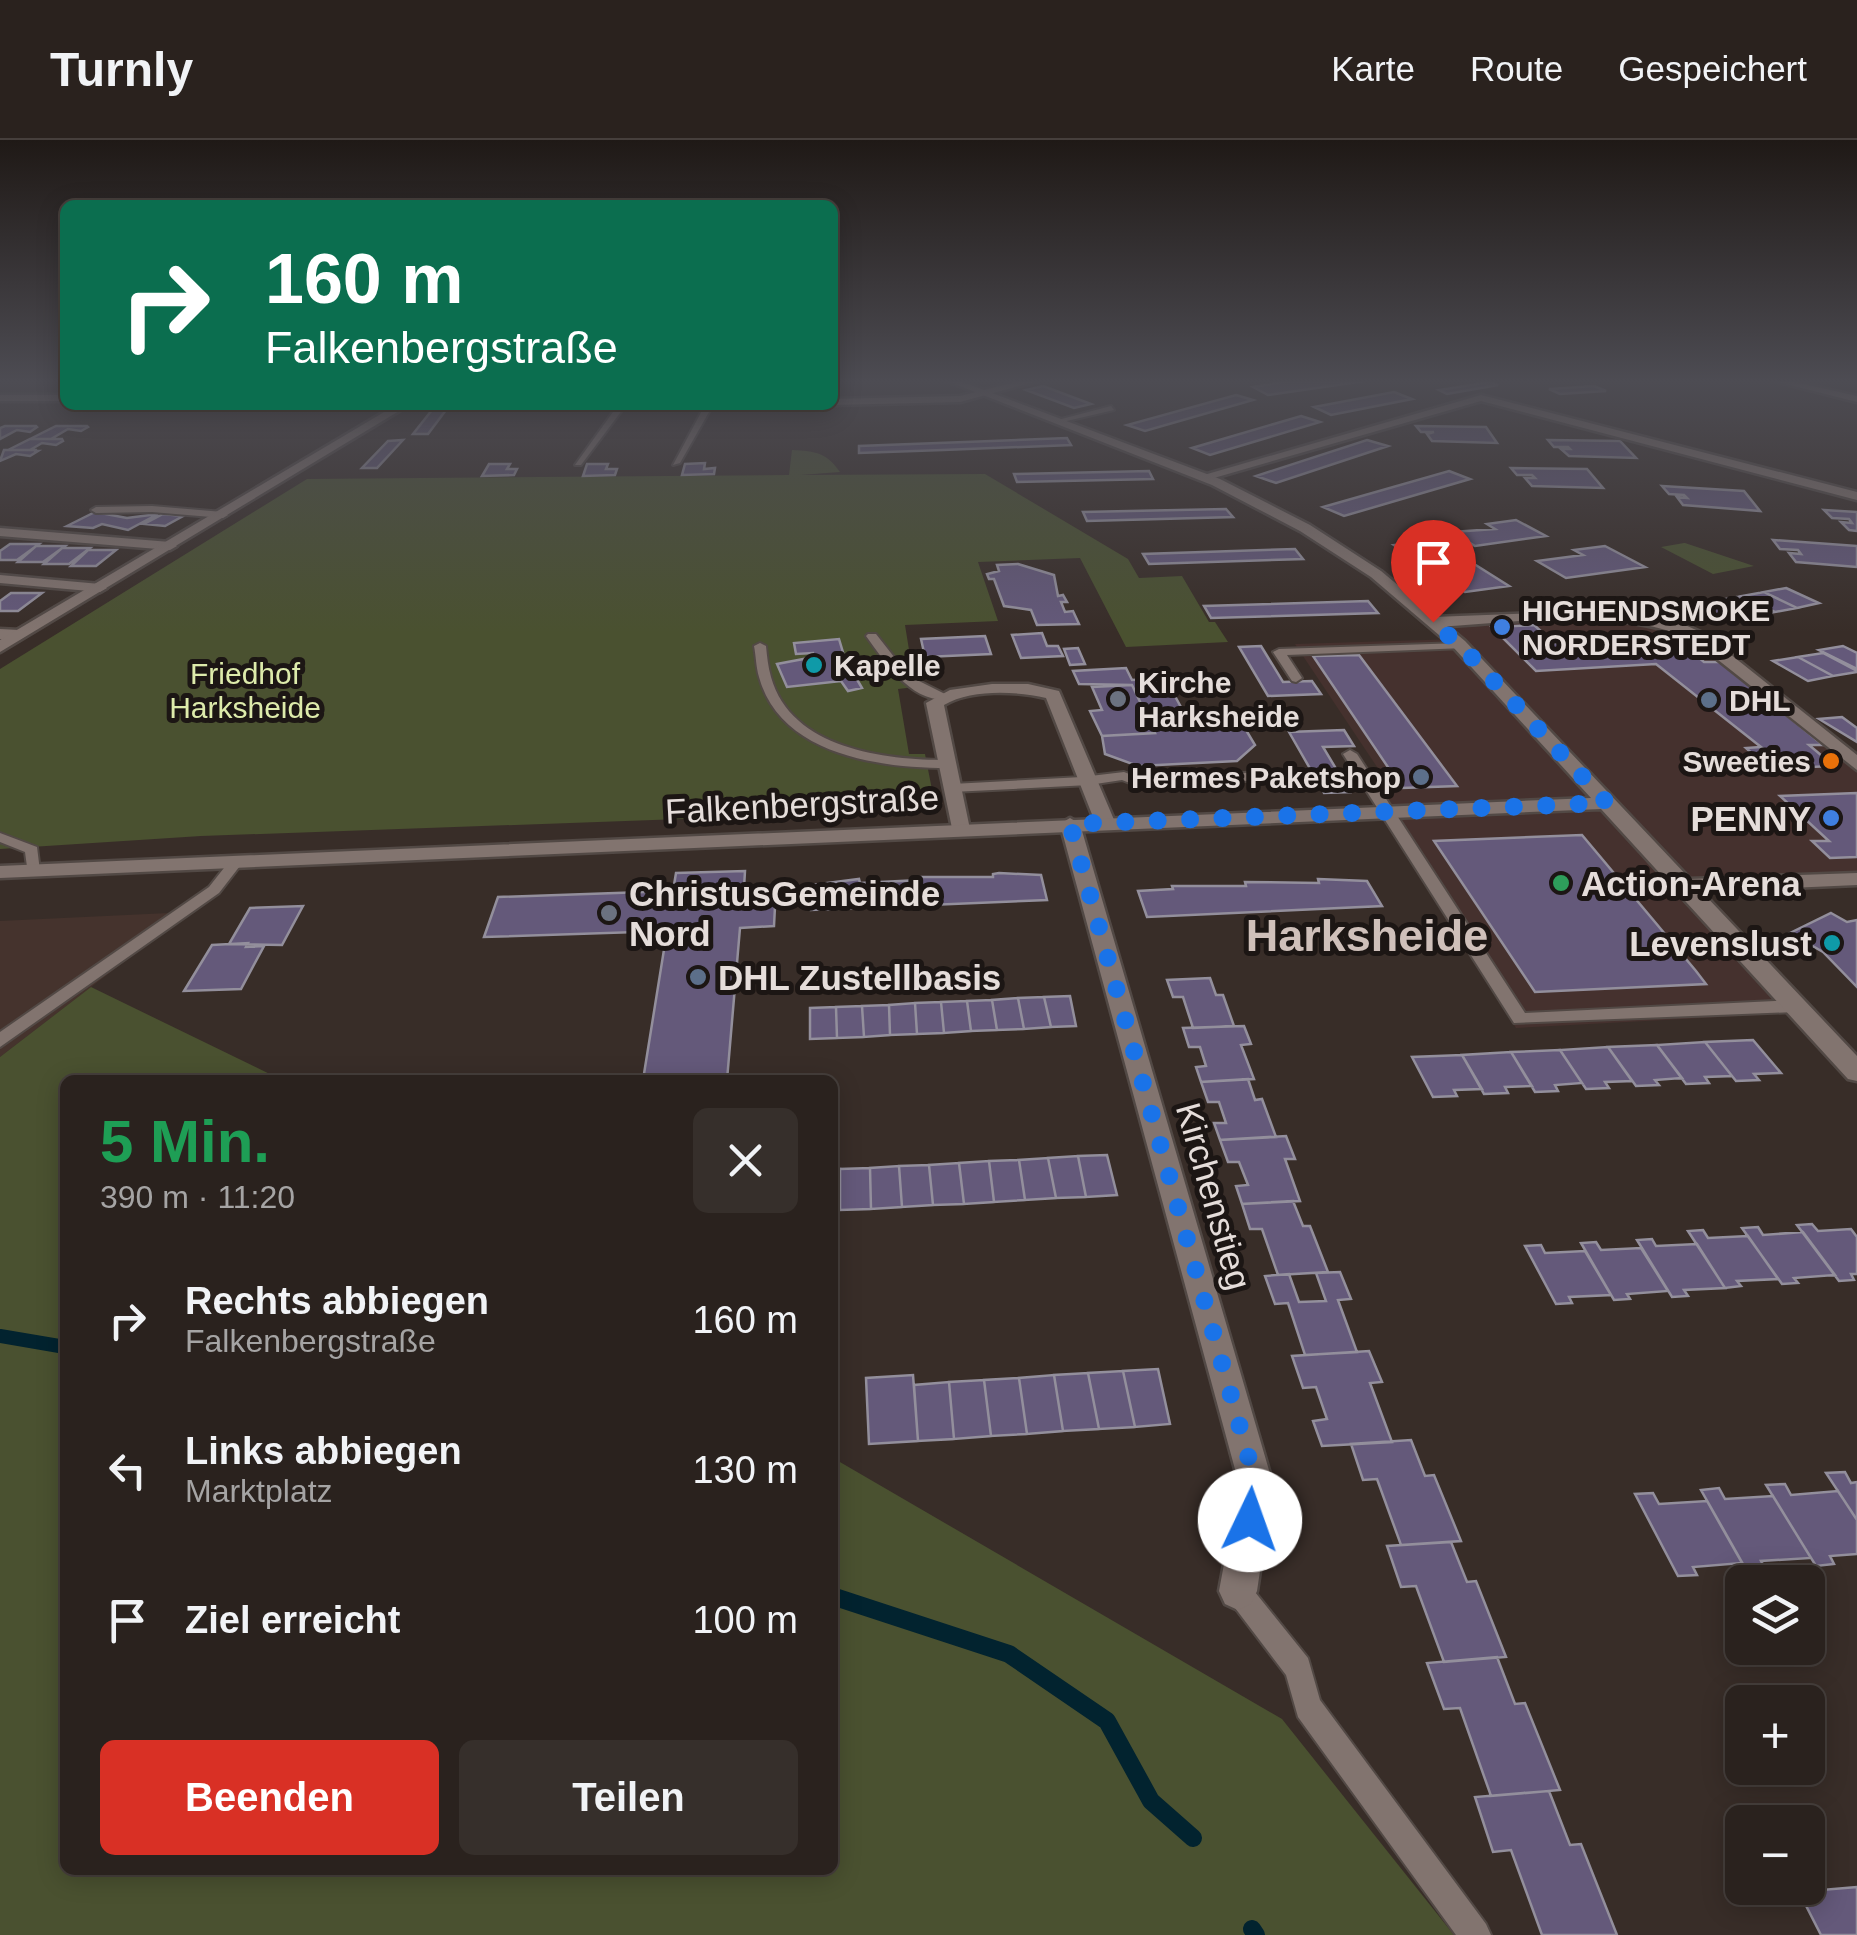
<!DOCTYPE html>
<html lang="de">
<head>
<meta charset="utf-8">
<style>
  body { margin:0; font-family:Arial,sans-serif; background:#362f2b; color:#f1f3f6; height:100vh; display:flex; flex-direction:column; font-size:38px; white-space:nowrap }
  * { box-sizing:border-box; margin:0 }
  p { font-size:32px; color:#a5a4a4 }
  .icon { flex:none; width:55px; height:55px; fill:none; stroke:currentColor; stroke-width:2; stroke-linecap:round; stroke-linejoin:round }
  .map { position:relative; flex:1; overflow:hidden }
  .drawer { position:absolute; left:60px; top:935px; width:778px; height:800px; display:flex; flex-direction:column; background:#2a221e; border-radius:15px; box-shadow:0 5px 25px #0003,0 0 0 2px #463f3c }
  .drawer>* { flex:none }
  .banner { position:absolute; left:60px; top:60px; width:778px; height:210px; border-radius:15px; box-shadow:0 5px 25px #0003,0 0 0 2px #463f3c; background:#0b6e4f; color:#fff; overflow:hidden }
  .fabs { position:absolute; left:1725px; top:1425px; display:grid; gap:20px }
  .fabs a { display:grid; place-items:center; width:100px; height:100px; border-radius:15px; background:#2a221e; box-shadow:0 5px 25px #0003,0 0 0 2px #463f3c; font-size:50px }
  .pin { position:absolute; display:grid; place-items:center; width:85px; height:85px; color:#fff; margin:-102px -42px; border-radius:50% 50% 50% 0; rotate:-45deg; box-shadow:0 0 10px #0007 }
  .pin .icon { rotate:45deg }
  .me { position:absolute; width:110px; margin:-55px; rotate:3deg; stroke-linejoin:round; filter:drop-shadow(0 0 8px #0008) }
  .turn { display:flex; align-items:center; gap:35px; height:210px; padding:0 40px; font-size:45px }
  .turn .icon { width:130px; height:130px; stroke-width:2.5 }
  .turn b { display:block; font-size:70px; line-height:85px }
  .round { display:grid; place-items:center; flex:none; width:105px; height:105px; border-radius:15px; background:#362f2b }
  .overview { display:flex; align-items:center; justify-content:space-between; height:170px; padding:0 40px }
  h1 { font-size:60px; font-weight:600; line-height:75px; color:#1e9e55 }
  .cta { display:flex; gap:20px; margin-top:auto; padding:20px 40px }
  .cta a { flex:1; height:115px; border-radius:15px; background:#d93025; color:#fff; font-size:40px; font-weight:600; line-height:115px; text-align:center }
  .cta a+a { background:#362f2b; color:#f1f3f6 }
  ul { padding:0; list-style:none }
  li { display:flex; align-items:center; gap:30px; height:150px; padding:0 40px }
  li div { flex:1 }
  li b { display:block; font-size:38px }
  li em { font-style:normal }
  header { display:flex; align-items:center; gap:60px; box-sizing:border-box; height:140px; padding:0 50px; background:#2a221e; border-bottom:2px solid #463f3c }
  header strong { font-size:48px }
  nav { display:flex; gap:55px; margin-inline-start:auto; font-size:35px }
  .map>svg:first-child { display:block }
  .commercial { fill:#45312e }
  .built { fill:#45332d }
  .green { fill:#4a5130 }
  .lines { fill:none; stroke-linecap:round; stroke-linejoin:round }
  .stream-far1 { stroke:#02232f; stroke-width:14 }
  .stream { stroke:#02232f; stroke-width:18 }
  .building { fill:#64597a; stroke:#938f9c; stroke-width:2.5 }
  .lane-casing { stroke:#524945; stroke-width:4 }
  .street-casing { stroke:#524945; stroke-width:5 }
  .secondary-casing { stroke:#524945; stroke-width:5 }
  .lane { fill:#82746f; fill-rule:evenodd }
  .street { fill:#82746f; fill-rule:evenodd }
  .secondary { fill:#82746f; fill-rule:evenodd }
  .route { stroke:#1a73e8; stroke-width:18; stroke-dasharray:0 32.4 }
  .shop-dot { fill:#3f7fe0; stroke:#1c1614; stroke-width:4 }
  .culture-dot { fill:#0f9aa8; stroke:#1c1614; stroke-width:4 }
  .worship-dot { fill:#6b7280; stroke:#1c1614; stroke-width:4 }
  .service-dot { fill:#5c6f8a; stroke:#1c1614; stroke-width:4 }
  .food-dot { fill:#e8710a; stroke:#1c1614; stroke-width:4 }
  .leisure-dot { fill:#2e9e5b; stroke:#1c1614; stroke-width:4 }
  .labels { text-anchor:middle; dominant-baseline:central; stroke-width:10; stroke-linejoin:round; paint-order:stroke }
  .far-poi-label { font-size:30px; font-weight:bold; fill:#e5ddda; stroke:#1c1614; text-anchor:start }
  .far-park-label { font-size:30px; fill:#ddebab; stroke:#1c1614 }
  .street-label { font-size:35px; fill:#e5ddda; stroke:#1c1614 }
  .poi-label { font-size:35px; font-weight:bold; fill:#e5ddda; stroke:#1c1614; text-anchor:start }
  .district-label { font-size:45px; font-weight:bold; fill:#cfc0ba; stroke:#1c1614 }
</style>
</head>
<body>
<header>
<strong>Turnly</strong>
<nav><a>Karte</a><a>Route</a><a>Gespeichert</a></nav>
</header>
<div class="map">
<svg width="1857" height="1795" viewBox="0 0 1857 1795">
  <rect width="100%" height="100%" fill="#382d28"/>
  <path class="commercial" d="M1618 475 1689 492 1857 626V737L1680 744 1795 873 1516 888 1369 656 1395 654 1295 504 1457 499 1443 482Z"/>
  <path class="built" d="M190 772 91 847 0 917V781Z"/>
  <path class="green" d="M792 310C816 311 827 313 840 332L800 335 985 334 1128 419 1139 438 1182 436 1209 482H1215L1228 502 1126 507 1080 418 978 422 998 481 905 485 915 547 898 549 909 614H925L936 670 201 696 0 709V529L307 339 789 335Z
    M1684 403H1685L1754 426 1713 434 1661 407Z
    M91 847 282 940H65V1730H832L833 1318 1282 1579 1454 1795H0V917Z"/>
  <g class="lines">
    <path class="stream-far1" d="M0 1196 65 1207"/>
    <path class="stream" d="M832 1456 1009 1514 1107 1581 1151 1661 1193 1698
      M1252 1789 1256 1795"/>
  </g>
  <path class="building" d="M1290 241H1365L1268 255 1253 247Z
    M1489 242 1498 245 1447 254 1439 250Z
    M1043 246 1091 264 1074 268 1026 250Z
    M1594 246 1606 251 1560 254 1549 249Z
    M1394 252 1412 259 1331 275 1314 267Z
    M1236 255 1253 260 1145 291 1127 285Z
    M432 270H446L428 294H413Z
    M1301 276 1320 282 1210 315 1192 308Z
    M5 286H36L37 287 30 292 17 290 0 299V288Z
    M56 286H87L88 287 81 291 68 289 51 299H30Z
    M1416 286 1486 287 1497 303 1432 301 1427 294 1434 292H1421Z
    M1067 298 1071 305 943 310 859 313V306Z
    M30 299H62L63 301 56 305 42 303 30 310H8Z
    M403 300 377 328H362L388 301Z
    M1367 300 1388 306 1276 343 1256 336Z
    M1548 300 1620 301 1636 318 1569 316 1561 309H1570L1568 307H1554Z
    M4 310H37L34 311H38L30 316 16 314 0 321Z
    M705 323 704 329 715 328 714 334 682 335 685 324Z
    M489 324H510L507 329H517L514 335 482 336Z
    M587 324H608L606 329H617L615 335 583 336Z
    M1511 328 1587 329 1603 348 1532 346 1525 338H1535L1532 335H1517Z
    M1149 331 1153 339 1017 342 1014 334Z
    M1449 331 1470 339 1344 376 1323 367Z
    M1662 346 1744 351 1760 371 1683 365 1677 357 1687 358 1684 355 1669 354Z
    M1226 369 1233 377 1087 381 1083 372Z
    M1824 370 1857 372V391L1849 390 1841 382 1852 383 1849 379 1832 378Z
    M95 372 127 378 158 374 128 390 102 384 93 388 67 386Z
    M163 374 183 376 165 386 144 384Z
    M1516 380 1546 396 1475 406 1452 392 1495 389 1487 384Z
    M1436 400 1509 446 1465 452 1394 405Z
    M1773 400 1857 406V427L1796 422 1789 413 1801 414 1798 410 1780 409Z
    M10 404H39L17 420H0V411Z
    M36 406H65L43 422H18Z
    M1605 406 1645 427 1566 438 1537 421 1583 415 1574 410Z
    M62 408H90L69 424H44Z
    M1295 409 1303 419 1149 424 1143 414Z
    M88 410H116L96 426H71Z
    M1018 424 1054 435 1058 456 1063 455 1067 462H1061L1065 472 1073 471 1079 484 1037 485 1031 470 1004 466 994 439H989L987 434 999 431 997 425Z
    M1786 448 1819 463 1797 468 1764 452Z
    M1764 452 1797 468 1775 472 1742 456Z
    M11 453H42L18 471H0V461Z
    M1742 456 1775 472 1752 476 1720 460Z
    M1720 460 1752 476 1730 481 1697 464Z
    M1368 461 1378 473 1211 478 1204 466Z
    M1534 485 1554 503 1678 500 1704 522H1722L1823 605H1809L1834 626 1769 629 1746 608 1761 607 1656 524 1536 531 1492 487Z
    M1042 493 1047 506H1058L1063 516 1021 518 1012 495Z
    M985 496 991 514 925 517 921 499Z
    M839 499 845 519 862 548 848 551 841 541 787 547 777 524 814 517 813 513 796 514 794 503Z
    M1261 506 1283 542 1312 541 1321 554 1268 556 1239 507Z
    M1843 506 1857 513V529L1819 510Z
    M1078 508 1085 524 1070 525 1064 509Z
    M1823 513 1857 531V532L1833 536 1798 517Z
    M1359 515 1457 646 1402 648 1313 516Z
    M1798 517 1833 536 1808 541 1773 521Z
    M1126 528 1132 540 1165 538 1187 578 1240 580 1255 605 1237 621 1138 626 1105 614 1102 596 1155 593 1132 545 1079 544 1073 531Z
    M1132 545 1155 593 1102 596 1090 571 1102 570 1092 547Z
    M1842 577 1857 588V602L1819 579Z
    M1344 590 1354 606 1323 607 1350 652 1324 653 1289 592Z
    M1857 653V717L1830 718 1812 701H1829L1780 656Z
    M1582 695 1696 831 1706 844 1535 852 1434 701Z
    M745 731 744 748 776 747 774 786 740 788 727 940H643L667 791 484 797 498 757 673 751 676 733Z
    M999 733 1041 735 1047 760 811 770V745L859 739 860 743 920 740 919 737H993V734Z
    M1318 739 1367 741 1382 766 1147 777 1138 751 1173 749 1172 746H1246L1245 742 1319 743Z
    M303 766 282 805 229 804 250 768Z
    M1831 773 1847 782 1857 780V847L1823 812 1790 793Z
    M248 803 246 807 264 806 241 849 184 851 212 805Z
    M1210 838 1216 855H1223L1234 886 1193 888 1183 857H1173L1167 840Z
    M1070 856 1076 886 1051 887 1044 857Z
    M1044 857 1051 887 1024 889 1018 858Z
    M1018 858 1024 889 997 890 992 860Z
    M992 860 997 890 971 891 967 861Z
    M967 861 971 891 944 893 941 862Z
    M941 862 944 893 917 894 915 863Z
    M915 863 917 894 890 895 889 865Z
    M889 865 890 895 864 897 862 866Z
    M862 866 864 897 837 898 836 867Z
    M836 867 837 898 810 899V868Z
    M1244 886 1251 904 1241 905 1254 939 1201 942 1196 927 1206 926 1200 907H1189L1183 888Z
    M1753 900 1781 933 1754 934 1759 940 1736 941 1705 902Z
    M1705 902 1732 936 1705 937 1709 943 1686 944 1657 905Z
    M1657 905 1682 938 1655 940 1659 945 1636 946 1608 907Z
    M1608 907 1632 941 1605 942 1609 948 1586 949 1560 910Z
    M1560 910 1582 943 1555 945 1558 951 1535 952 1511 912Z
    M1511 912 1532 946 1505 947 1508 953 1484 954 1462 915Z
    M1462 915 1482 949 1454 950 1457 956 1433 957 1412 917Z
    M1248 939 1255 960 1262 959 1276 997 1220 1000 1214 983H1226L1219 962H1208L1201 942Z
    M1286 996 1295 1019H1285L1300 1061 1242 1064 1236 1046 1248 1045 1239 1022H1228L1220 1000Z
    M1107 1015 1117 1055 1086 1057 1078 1016Z
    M1078 1016 1086 1057 1056 1058 1048 1018Z
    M1048 1018 1056 1058 1025 1060 1019 1020Z
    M1019 1020 1025 1060 994 1062 989 1021Z
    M989 1021 994 1062 964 1064 959 1023Z
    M959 1023 964 1064 933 1065 929 1025Z
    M929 1025 933 1065 902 1067 899 1026Z
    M899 1026 902 1067 871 1069 870 1028Z
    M870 1028 871 1069 840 1070V1029Z
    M840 1029V1070L832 1071V1030Z
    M1293 1061 1303 1086H1310L1328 1132 1278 1135 1262 1089H1250L1242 1064Z
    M1812 1084 1818 1091 1851 1089 1857 1097V1134H1851L1854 1140 1839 1141 1797 1085Z
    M1758 1087 1763 1095 1803 1092 1835 1135 1794 1138 1798 1143 1782 1144 1742 1088Z
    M1703 1090 1708 1098 1748 1096 1778 1139 1737 1141 1741 1146 1725 1148 1688 1091Z
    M1652 1099 1656 1106 1697 1104 1725 1148 1684 1150 1688 1156 1672 1157 1637 1100Z
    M1596 1102 1601 1110 1641 1108 1668 1151 1627 1154 1630 1159 1614 1160 1581 1103Z
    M1541 1105 1545 1113 1585 1111 1611 1155 1569 1157 1572 1163 1556 1164 1525 1106Z
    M1340 1132 1351 1159 1338 1160 1357 1212 1305 1215 1288 1163 1275 1164 1265 1136 1289 1134 1299 1162 1326 1161 1316 1133Z
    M1369 1211 1382 1242 1370 1243 1392 1302 1322 1306 1313 1281 1327 1279 1316 1247 1303 1248 1292 1216Z
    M1158 1229 1170 1284 1135 1287 1123 1231Z
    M1123 1231 1135 1287 1099 1289 1088 1233Z
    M1088 1233 1099 1289 1063 1291 1054 1235Z
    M913 1235 918 1301 869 1304 866 1238Z
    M1054 1235 1063 1291 1027 1294 1019 1238Z
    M1019 1238 1027 1294 991 1296 984 1240Z
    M984 1240 991 1296 954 1299 949 1242Z
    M949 1242 954 1299 918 1301 914 1245Z
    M1411 1300 1425 1336 1434 1335 1461 1401 1401 1405 1377 1339 1363 1340 1351 1304Z
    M1845 1332 1851 1343 1857 1342V1380L1826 1333Z
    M1785 1344 1791 1355 1838 1351 1857 1380V1414L1830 1416 1834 1424 1816 1426 1766 1345Z
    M1719 1348 1725 1359 1773 1356 1811 1418 1761 1421 1766 1430 1747 1431 1701 1350Z
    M1653 1353 1659 1364 1707 1361 1742 1423 1693 1427 1697 1435 1678 1436 1635 1354Z
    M1451 1402 1467 1442 1476 1441 1506 1517 1444 1522 1416 1446 1401 1447 1387 1406Z
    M1497 1517 1515 1564 1525 1563 1560 1650 1491 1656 1460 1568 1444 1569 1427 1523Z
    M1549 1651 1570 1705 1581 1704 1617 1795H1542L1511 1710 1493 1712 1475 1657Z
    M1808 1733H1814L1822 1750 1857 1747V1795H1821L1797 1748H1808Z"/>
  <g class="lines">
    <g class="lane-casing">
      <path id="lane" d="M618 265H626L581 325H575Z
        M705 265H713L680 323 673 325Z
        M1111 266 1114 270 1058 283 1054 281Z
        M152 366 223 372 228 375 223 378 152 372 96 373 91 370 96 367Z
        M868 494H876L909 536 945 554V560C909 560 885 522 866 496Z
        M760 503 766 506C767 516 768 527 771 537 791 609 885 620 947 620L954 624 947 628C880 628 780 615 759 537 756 527 756 516 754 506Z
        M1461 503 1467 506 1465 508 1287 515 1302 538 1296 542 1292 541 1273 512 1279 509Z
        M1350 610 1357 614 1525 873 1795 860 1804 866 1795 872 1514 883 1343 614Z
        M1124 632 1142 639 1260 632 1267 636 1260 640 1140 647 1122 640 1089 645 952 652 945 648 952 644 1082 637Z
        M0 693 37 707 40 731 38 734H28L25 712 0 702Z
        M236 718 243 722 219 753 0 907V892L209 747 231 719Z
        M1238 1438 1247 1442 1308 1518 1320 1560 1486 1784 1491 1795H1456L1298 1577 1286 1535 1229 1460 1225 1451 1229 1442Z"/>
    </g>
    <g class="street-casing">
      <path id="street" d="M1020 241H1037L960 262 832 265H831L832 259 960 256Z
        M1774 241H1790L1857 256V262Z
        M0 255H65V261H0Z
        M1481 255 1857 352V360L1481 261 1207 340 1197 337Z
        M0 388 170 402 177 406 170 410 0 396Z
        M0 435 100 444 107 448 100 452 0 443Z
        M1617 470 1674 480 1705 494 1857 615V630L1693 500C1615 465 1517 483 1433 487L1425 482 1433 477Z
        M0 489 19 490 27 495 19 500 0 499Z
        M992 544H1028L1059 551 1115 682 1112 686H1098L1095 682 1046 558C1016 551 971 549 944 565L970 689 960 695 953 693 926 563 950 550Z
        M1070 678 1080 684 1273 1344 1257 1451 1251 1464 1238 1470 1225 1464 1219 1451 1239 1344 1060 684Z"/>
    </g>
    <g class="secondary-casing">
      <path id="secondary" d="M947 241H960L1220 339 1310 385 1381 431 1465 501 1690 739 1857 733V745L1702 752 1857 916V941L1848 939 1601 669 0 738V726L1591 658 1453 507 1371 437 1300 391 1212 345Z
        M396 265H409L0 512V500Z"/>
    </g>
    <use href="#lane" class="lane"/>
    <use href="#street" class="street"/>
    <use href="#secondary" class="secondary"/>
  </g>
  <linearGradient id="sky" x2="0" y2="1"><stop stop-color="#1f1916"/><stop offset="0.49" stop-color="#4d4c53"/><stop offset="1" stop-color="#4d4c53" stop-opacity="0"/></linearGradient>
  <rect width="1857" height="492" fill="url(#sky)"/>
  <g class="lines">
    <path class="route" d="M1250 1380 1256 1344 1070 684 1607 663 1465 510 1433 482"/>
  </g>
  <g class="shop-dot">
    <circle cx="1502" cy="487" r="10"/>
    <circle cx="1831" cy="678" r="10"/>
  </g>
  <g class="culture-dot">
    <circle cx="814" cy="525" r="10"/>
    <circle cx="1832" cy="803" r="10"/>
  </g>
  <g class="worship-dot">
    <circle cx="1118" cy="559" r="10"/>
    <circle cx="609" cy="773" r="10"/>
  </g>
  <g class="service-dot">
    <circle cx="1709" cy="560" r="10"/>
    <circle cx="1421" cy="637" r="10"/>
    <circle cx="698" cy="837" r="10"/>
  </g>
  <circle class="food-dot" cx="1831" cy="621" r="10"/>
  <circle class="leisure-dot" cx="1561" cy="743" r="10"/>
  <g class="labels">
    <g class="far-poi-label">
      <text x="1522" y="470">HIGHENDSMOKE<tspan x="1522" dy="34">NORDERSTEDT</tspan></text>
      <text x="834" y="525">Kapelle</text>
      <text x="1138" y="542">Kirche<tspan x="1138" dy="34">Harksheide</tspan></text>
      <text x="1729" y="560">DHL</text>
      <text x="1811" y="621" text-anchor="end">Sweeties</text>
      <text x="1401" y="637" text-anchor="end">Hermes Paketshop</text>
    </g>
    <g class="far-park-label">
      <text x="245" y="533">Friedhof<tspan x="245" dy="34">Harksheide</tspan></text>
    </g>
    <g class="street-label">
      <text transform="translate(802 664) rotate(-3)">Falkenbergstraße</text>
      <text transform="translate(1214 1056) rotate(74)">Kirchenstieg</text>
    </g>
    <g class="poi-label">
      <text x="1811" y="678" text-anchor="end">PENNY</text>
      <text x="1581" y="743">Action-Arena</text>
      <text x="629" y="753">ChristusGemeinde<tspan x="629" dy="40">Nord</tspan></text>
      <text x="1812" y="803" text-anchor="end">Levenslust</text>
      <text x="718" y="837">DHL Zustellbasis</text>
    </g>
    <g class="district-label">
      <text x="1367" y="795">Harksheide</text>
    </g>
  </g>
</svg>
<div class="fabs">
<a><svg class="icon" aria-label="layers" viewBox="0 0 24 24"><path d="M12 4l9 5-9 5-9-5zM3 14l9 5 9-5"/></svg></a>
<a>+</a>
<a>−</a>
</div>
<div class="pin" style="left:1433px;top:482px;background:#d93025"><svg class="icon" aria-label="arrive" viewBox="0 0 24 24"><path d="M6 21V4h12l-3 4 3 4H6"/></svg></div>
<svg class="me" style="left:1250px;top:1380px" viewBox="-20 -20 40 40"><circle r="19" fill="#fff"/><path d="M0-13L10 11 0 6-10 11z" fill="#1a73e8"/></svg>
<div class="banner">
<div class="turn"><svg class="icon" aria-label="right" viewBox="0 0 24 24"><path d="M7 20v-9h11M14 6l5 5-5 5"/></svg><div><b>160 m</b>Falkenbergstraße</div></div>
</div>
<section class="drawer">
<div class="overview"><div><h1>5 Min.</h1><p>390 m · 11:20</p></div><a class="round"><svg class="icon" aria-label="close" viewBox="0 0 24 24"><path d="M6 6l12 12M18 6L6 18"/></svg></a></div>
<ul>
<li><svg class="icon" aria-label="right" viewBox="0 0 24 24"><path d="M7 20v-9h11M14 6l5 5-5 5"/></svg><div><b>Rechts abbiegen</b><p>Falkenbergstraße</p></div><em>160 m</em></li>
<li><svg class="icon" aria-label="left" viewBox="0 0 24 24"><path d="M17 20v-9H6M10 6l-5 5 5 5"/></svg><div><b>Links abbiegen</b><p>Marktplatz</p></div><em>130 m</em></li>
<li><svg class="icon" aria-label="arrive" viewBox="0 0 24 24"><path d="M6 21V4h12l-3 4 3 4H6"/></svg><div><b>Ziel erreicht</b></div><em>100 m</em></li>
</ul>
<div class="cta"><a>Beenden</a><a>Teilen</a></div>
</section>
</div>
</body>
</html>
